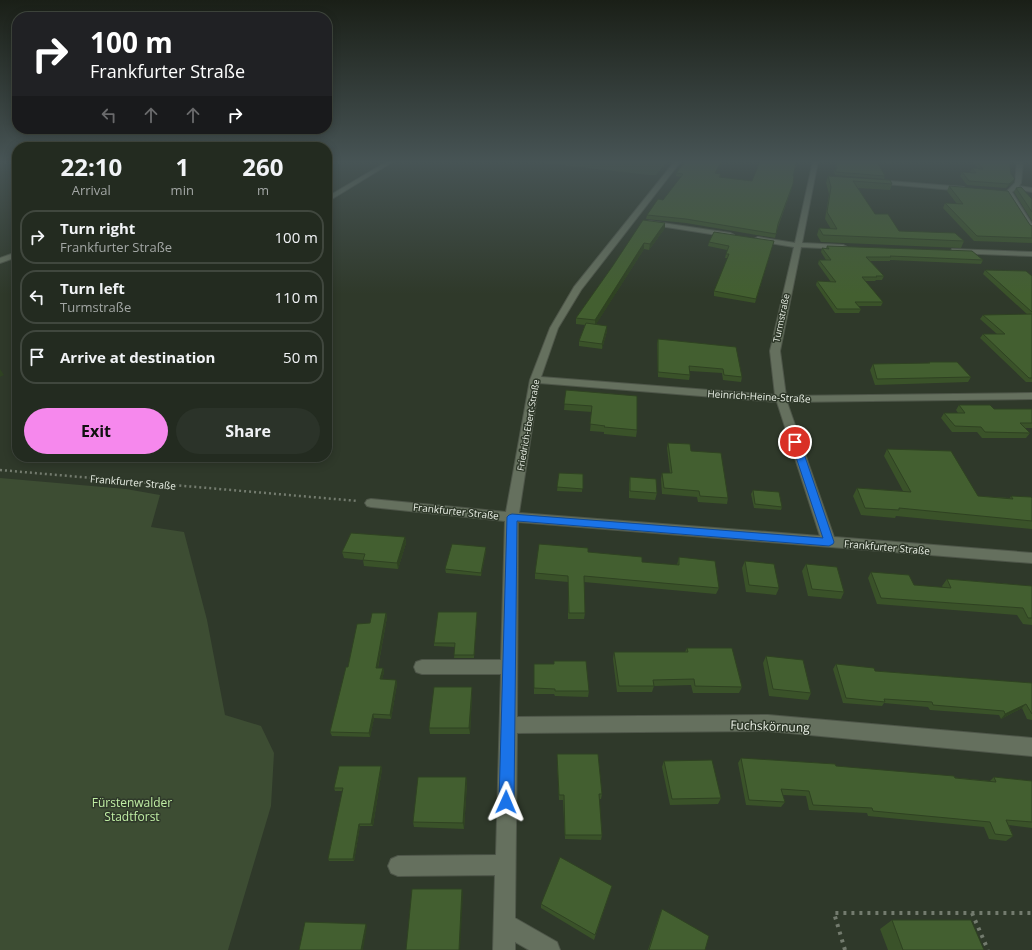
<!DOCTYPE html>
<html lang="en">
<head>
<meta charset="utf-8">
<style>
  body { margin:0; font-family:"Open Sans",sans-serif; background:#2b3329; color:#f1f3f6; height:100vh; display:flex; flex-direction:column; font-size:15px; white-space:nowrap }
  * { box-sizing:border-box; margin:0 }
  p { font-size:13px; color:#a3a7a5 }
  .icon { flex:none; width:22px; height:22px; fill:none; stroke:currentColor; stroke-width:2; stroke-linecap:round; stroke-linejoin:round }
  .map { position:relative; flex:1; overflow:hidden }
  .details { position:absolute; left:12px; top:142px; width:320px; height:320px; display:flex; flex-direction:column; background:#232b20; border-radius:16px; box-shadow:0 2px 10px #0003,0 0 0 1px #40473e }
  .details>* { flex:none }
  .banner { position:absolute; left:12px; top:12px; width:320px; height:122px; border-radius:16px; box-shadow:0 2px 10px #0003,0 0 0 1px #40473e; background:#202124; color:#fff; overflow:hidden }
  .pin { position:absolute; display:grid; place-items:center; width:34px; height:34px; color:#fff; margin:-17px; border:2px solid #fff; border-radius:50%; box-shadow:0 1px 4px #0007 }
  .me { position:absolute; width:44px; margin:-22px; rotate:1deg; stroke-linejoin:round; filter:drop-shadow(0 0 3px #0008) }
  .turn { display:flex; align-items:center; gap:14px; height:84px; padding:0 12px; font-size:18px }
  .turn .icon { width:52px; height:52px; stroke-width:2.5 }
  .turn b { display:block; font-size:28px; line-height:34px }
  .lanes { display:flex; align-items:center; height:38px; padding:0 12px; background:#0003; justify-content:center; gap:20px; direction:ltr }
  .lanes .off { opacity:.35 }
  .eta { display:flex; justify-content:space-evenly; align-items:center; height:68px; text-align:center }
  .eta b { font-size:24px; font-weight:700; line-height:28px }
  .primary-button { display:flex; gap:8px; margin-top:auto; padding:8px 12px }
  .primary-button a { flex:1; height:46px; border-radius:24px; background:#f688ed; color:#111; font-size:16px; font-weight:700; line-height:46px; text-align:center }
  .primary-button a+a { background:#2b3329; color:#f1f3f6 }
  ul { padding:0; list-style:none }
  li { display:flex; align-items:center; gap:12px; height:54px; margin:0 8px 6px; padding:0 4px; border:2px solid #40473e; border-radius:16px }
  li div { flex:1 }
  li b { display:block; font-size:15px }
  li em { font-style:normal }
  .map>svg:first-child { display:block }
  .green { fill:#3d4d33 }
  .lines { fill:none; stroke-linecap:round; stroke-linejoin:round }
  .minor-casing { stroke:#4e5649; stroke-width:2 }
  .path-far1 { stroke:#737b6e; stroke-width:2.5; stroke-dasharray:2 3; stroke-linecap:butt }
  .path { stroke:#737b6e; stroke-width:4; stroke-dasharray:3 5; stroke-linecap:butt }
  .minor { fill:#65705e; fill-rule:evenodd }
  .wall { fill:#3a5229 }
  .shaded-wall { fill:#2f4222 }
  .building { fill:#435f30; stroke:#2f4222 }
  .route { fill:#1a73e8; stroke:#114b97 }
  .labels { text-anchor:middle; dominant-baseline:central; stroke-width:3; stroke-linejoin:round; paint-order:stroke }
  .far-street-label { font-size:9px; fill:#ebf1e7; stroke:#2f392a }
  .street-label { font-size:10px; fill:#ebf1e7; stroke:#2f392a }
  .near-street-label { font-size:12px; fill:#ebf1e7; stroke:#2f392a }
  .near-park-label { font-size:12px; fill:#c0eea4; stroke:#2f392a }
</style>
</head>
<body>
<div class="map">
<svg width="1032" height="950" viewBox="0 0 1032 950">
  <rect width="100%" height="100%" fill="#2f392a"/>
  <path class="green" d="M527 161H668L656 175H649Z
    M0 478 126 489 160 495 151 527 184 532 207 620 225 715 261 726 274 753 271 806 228 950H0Z"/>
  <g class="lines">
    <g class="minor-casing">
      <path id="minor" d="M388 161H394L327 202V197Z
        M675 161H681L581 290 558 328 541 377 775 395 770 351 794 247 758 241 754 239 758 237 795 243 813 161H818L802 243 843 245 847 247 843 249 801 247 780 351 786 396 1032 393V399L787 402 834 537 1032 553V563L518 522 517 717 768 715 1032 738V756L768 731 517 733 515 918 557 942 560 950H529L515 942V950H493L495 875 398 876 391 873 388 866 391 859 398 856 496 855 501 674H422L416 672 414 667 416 662 422 660H501L505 521 371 507 367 506 365 503 367 500 371 499 506 512 530 380 550 328 574 287ZM539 383 777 402 820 536 519 513Z
        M1017 161H1023L1021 183 1019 186 1032 188V192L1016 189 1012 192 1032 224V231L1029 229 1006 192 1015 183Z
        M877 180 964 187 967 189 964 191 875 183V181Z
        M649 221 730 233 734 235 730 237 647 224 646 223Z
        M952 249 1032 252V256L955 253 951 251Z
        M17 252V257L0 263V258Z"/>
    </g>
    <path class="path-far1" d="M0 470 358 501"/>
    <path class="path" d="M972 913 988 950
      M845 950 834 913H1032"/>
    <use href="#minor" class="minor"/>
  </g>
  <path class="wall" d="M686 161H723L716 173 721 177 752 181 793 176 792 188 778 227 775 238 686 223 646 219 647 215 663 200 681 177 676 176V173Z
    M835 161H893L892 163 878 162 885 176 884 179 835 175 834 172 835 169H836Z
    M972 161H1009L1013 183 1006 188 967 185 960 176 962 172 970 173 972 168H977Z
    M828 176 892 184 890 190 858 188 875 214 899 231 964 241 961 248 821 242 817 235 819 228 831 229 825 219 829 194 826 183Z
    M949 186 1032 226V243L974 241 943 208 945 203 957 204 947 191Z
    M1016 188 1032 199V221L1014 192Z
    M665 228 649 250 644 249 596 324 607 331 602 349 579 346V341L585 325 576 324V318L612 267Z
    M774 241 755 303 714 296V291L728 258H725L727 250 708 246 709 242Z
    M827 246 983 260 981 264 890 260V261H870L884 276 882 280H876L875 281H865L883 302 881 306H858L861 309 859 313H835L816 285 817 281 831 282 818 264 819 260H826L821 252 822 248H826Z
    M985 270 1032 276V382H1026L980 338 983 334H997L980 319 983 315H1028L983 274Z
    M658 339 742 377 741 382 723 380 722 373 690 371V375L689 380 658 377 657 344Z
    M929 362 971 377 968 382 875 385 870 370 873 364H928Z
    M566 390 637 430 636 437 604 434V432L590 431 592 412 564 410Z
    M959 405 994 409H1032V428H1025L1030 433 1026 438H982L977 432H952L941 418 944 413H958L956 410Z
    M668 443 691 451 728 498 727 504 698 502 697 497 662 494 661 479 662 473H670L667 448Z
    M887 449 978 496 1010 498 1011 496 1032 498V529L896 516 895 518 861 515 853 496 857 488 903 491 884 456Z
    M559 473 583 474 582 492 557 491Z
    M630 477 657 493 655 500 629 498V483Z
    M753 490 782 507 781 510 754 508 751 494Z
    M405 537 406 543 398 569 364 566 363 560 344 558 342 552Z
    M486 547V551L481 576 446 573 445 569Z
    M588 552 642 562 677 565 679 557 719 588 716 594 584 582 585 613 584 619H568V582L535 579V573Z
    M745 561 779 588 776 595 746 592 742 568Z
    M806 564 844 592 841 599 808 596 802 571Z
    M871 572 914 585 943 588 942 586 947 579 1032 586V625L1023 624 1017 615 877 604 868 578Z
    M386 613 387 617 378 668H383L384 672 382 679 396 680 397 684 391 719 374 718 370 737 332 736 330 732 348 667 370 623Z
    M477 616 474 658H454L455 647 434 646V643Z
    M687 648 742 687 739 693H693L691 685 654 686 652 692H617L613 659 614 652H685Z
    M766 656 811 693 808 700 769 696 763 663Z
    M836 664 875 671 1032 683V720L1027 719 1022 708 1001 719 999 715 930 710 928 707 884 703 882 706 843 703 833 669Z
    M534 670 589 691 588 697 555 696 554 694H534Z
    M472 687V693L470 734H430L429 728Z
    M557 754 602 794 601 799H599L602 835 601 840 565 839 563 800H559L557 759Z
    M741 758 836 766 990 781 994 777 1032 781V828L1009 825 1013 836 1006 841 989 839 984 827 868 816 867 813 809 810 806 796 783 795 785 802 781 807 746 805 738 763Z
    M664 761 721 798 718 804 670 805 662 767Z
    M381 766 382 769 373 826H360L354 861H329L328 859 343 791H335L334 788Z
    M466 777 467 783 464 829 414 827 413 822Z
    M612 886 594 940 541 908V904Z
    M662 909 705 950H648L660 914Z
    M892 920 984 950H888L880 929Z"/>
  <path class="shaded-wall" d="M722 161H723L714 177 715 173Z
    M1015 179 1013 183 1006 188 1009 184Z
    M665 223V228L649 250 650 244Z
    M644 243V249L595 326V320Z
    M607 326V331L602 349V344Z
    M0 369 4 375 0 377Z
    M405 537 406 543 398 569 397 563Z
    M486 547V551L481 576V573Z
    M477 612V616L474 658V655Z
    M386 613 387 617 377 672 376 668Z
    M383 668 384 672 381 684 380 679Z
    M396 680 397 684 391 719 390 715Z
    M472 687V693L470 734 469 728Z
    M1026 704 1022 708 1001 719 1005 714Z
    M373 714 374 718 370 737 369 733Z
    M381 766 382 769 373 826 371 824Z
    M466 777 467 783 464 829 463 823Z
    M359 824 360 826 354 861 353 859Z
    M462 889 463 894 460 950H459Z
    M366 924 367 926 363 950H361Z"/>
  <path class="building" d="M686 161H722L715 173 721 174 719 177 752 181 760 161H797L793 176H794L793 184 778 224 776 234 686 219 647 215 658 199 663 200 683 174 676 173Z
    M836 161H877L885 176 836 172 835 169H837Z
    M977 161H1009L1011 174 1015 179 1009 184 969 181 962 172 976 173 972 168 983 169Z
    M828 176 890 180 892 184 853 181 875 214H888L899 231 955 233 964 241 823 235 819 228 837 229 827 212 831 187Z
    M949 186 1008 191 1030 225 1032 226V238L977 236 945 203 963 204Z
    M1021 187 1032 199V212L1016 188Z
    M643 220 665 223 650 244 644 243 595 320 576 318 612 267Z
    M714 232 774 241 756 299 714 291 729 254H726L729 246 709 242Z
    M827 246 972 251 983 260 890 256 891 257H866L884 276H876L877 277H862L883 302H855L861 309H837L817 281 836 282 819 260H831L822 248 829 249Z
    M985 270 1026 271 1032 276V312Z
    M1032 314V378H1029L983 334H1005L983 315Z
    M586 323 607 326 602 344 579 341Z
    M658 339 736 347 742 377 724 375 723 369 689 366 690 375 658 372Z
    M929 362H957L971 377 877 379 873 364 930 363Z
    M566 390 637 396V430L604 427 605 426 590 424 592 406 564 404Z
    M959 405H990L994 409H1032V423H1020L1030 433 985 432 981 427 955 426 944 413H965Z
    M668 443 690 444 691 451 721 453 728 498 700 496 699 491 664 488 662 473H672Z
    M887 449 951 451 978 496 1013 499 1011 496 1031 497 1032 498V521L899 508V510L865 508 857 488 911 492Z
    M559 473 583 474V489L557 487Z
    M630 477 656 479 657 493 630 491Z
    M753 490 779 492 782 507 755 504Z
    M351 533 405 537 397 563 363 560 365 554 342 552Z
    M452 544 486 547 481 573 445 569Z
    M539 544 588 548V552L642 557V562L679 565V557L715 561 719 588 584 576 585 613H569L568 576 535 573Z
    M745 561 774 564 779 588 749 585Z
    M806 564 837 567 844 592 812 589Z
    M871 572 909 575 914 585 951 588 947 579 1032 586V618H1028L1023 608 881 598Z
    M438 612H477L474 655H454L455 643H434Z
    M372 613H386L376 668H383L380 679 396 680 390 715 373 714 369 733 330 732 346 667H348L357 624 370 623Z
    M687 648H732L742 687 695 686 694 679 653 680 654 686H619L614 652H688Z
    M766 656 803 660 811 693 773 689Z
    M554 661H586L589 691H555V689L534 688V664H554Z
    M836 664 874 668 875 671 1032 683V714L1026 704 1005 714 1004 711 933 705 932 702 884 699 885 702 846 698Z
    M434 687H472L469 728H429Z
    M557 754H598L602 794H599L602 835H565L564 795H559Z
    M741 758 835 764 836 766 954 776 955 778 996 782 994 777 1032 781V822L1006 820 1013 836 995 834 990 822 873 811 872 808 813 805 809 791 781 789 785 802 749 800Z
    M712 760 721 798 672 799 664 761Z
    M339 766H381L371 824H359L353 859H328L343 788H334Z
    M418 777H466L463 823 413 822Z
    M560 857 612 886 595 935 541 904Z
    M412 889H462L459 950H406Z
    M662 909 709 936 705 950H649Z
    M892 920H971L984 950H903Z
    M305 922 366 924 361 950H299Z"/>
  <linearGradient id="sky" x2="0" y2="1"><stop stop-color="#1a1f17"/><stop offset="0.55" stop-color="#475455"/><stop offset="1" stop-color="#475455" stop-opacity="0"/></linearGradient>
  <rect width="1032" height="294" fill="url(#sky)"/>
  <path class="route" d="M795 439 800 442 834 542 833 544 829 546 517 521 514 802 511 807 506 809 501 807 499 802 507 517 509 515 512 514 823 538 791 442Z"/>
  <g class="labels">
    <g class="far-street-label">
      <text transform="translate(781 318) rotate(-78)">Turmstraße</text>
      <text transform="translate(528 425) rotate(-80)">Friedrich-Ebert-Straße</text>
    </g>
    <g class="street-label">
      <text transform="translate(759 396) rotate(3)">Heinrich-Heine-Straße</text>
      <text transform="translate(133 482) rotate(5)">Frankfurter Straße</text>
      <text transform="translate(456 511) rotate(6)">Frankfurter Straße</text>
      <text transform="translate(887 547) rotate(5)">Frankfurter Straße</text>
    </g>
    <g class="near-street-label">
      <text transform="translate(770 726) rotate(2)">Fuchskörnung</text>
    </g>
    <g class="near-park-label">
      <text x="132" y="802">Fürstenwalder<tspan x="132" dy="14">Stadtforst</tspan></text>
    </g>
  </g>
</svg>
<div class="pin" style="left:795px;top:442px;background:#d93025"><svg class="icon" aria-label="arrive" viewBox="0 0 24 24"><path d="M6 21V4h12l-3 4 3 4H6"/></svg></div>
<svg class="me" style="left:506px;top:802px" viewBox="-20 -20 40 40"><path d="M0-17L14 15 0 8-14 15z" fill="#1a73e8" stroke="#fff" stroke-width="4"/></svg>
<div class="banner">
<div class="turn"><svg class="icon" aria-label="right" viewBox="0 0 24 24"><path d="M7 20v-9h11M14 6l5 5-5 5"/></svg><div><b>100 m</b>Frankfurter Straße</div></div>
<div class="lanes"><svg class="icon off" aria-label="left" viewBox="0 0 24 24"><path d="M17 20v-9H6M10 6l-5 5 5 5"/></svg><svg class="icon off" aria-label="ahead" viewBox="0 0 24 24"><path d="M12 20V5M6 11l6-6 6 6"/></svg><svg class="icon off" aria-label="ahead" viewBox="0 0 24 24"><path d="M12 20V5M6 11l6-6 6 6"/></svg><svg class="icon" aria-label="right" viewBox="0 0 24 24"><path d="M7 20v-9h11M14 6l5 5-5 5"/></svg></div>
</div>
<section class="details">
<div class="eta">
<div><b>22:10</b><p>Arrival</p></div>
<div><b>1</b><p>min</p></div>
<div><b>260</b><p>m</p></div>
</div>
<ul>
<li><svg class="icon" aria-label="right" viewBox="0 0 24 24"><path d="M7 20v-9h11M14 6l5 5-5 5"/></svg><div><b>Turn right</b><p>Frankfurter Straße</p></div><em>100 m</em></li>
<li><svg class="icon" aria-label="left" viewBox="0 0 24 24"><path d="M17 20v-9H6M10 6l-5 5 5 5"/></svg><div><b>Turn left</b><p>Turmstraße</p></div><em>110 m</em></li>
<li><svg class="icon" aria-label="arrive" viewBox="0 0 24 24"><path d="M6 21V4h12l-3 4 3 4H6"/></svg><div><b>Arrive at destination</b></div><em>50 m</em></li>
</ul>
<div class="primary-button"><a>Exit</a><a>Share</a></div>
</section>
</div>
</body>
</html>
